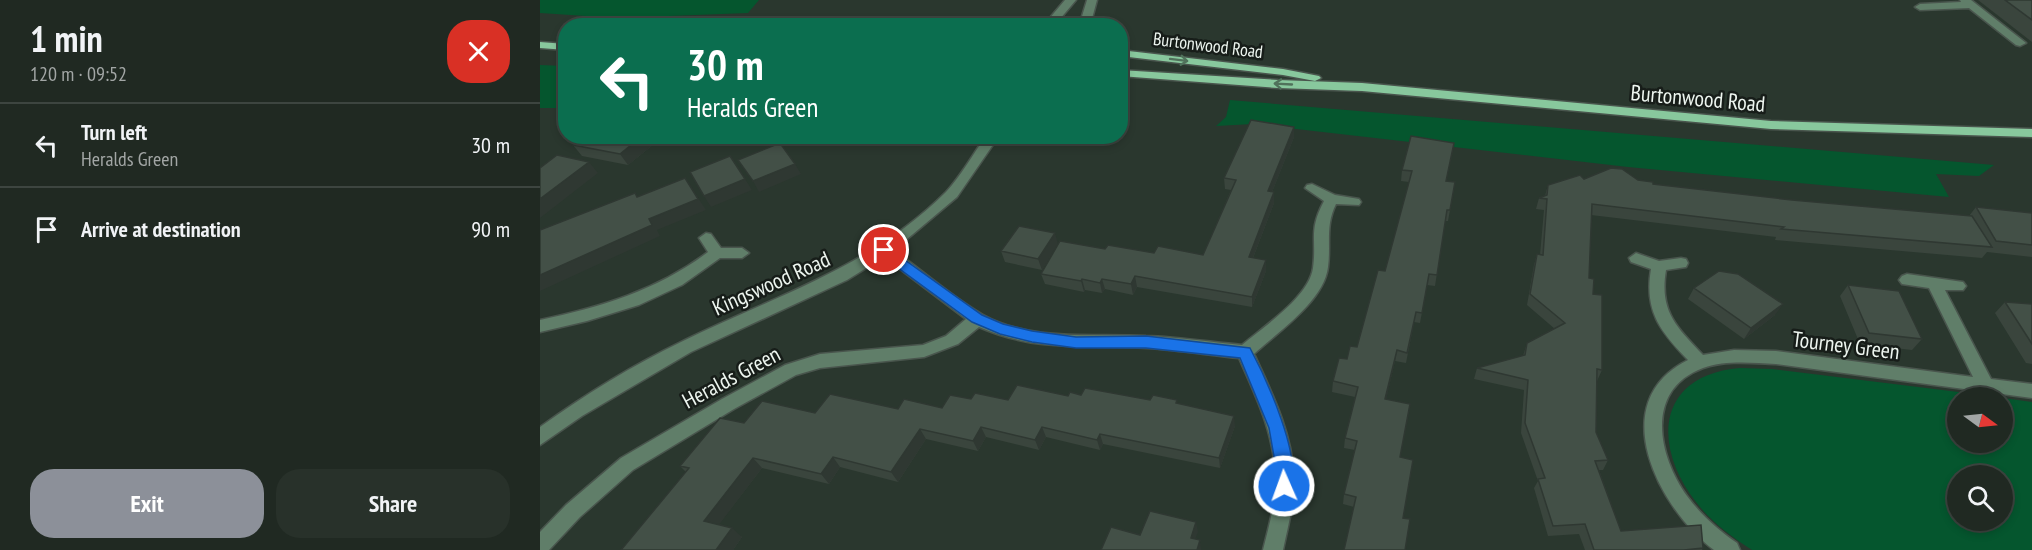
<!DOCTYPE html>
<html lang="en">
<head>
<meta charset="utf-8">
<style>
  body { margin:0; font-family:"PT Sans Narrow",sans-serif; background:#28312a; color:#f1f3f6; height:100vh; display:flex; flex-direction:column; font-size:22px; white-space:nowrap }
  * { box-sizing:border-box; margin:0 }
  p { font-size:20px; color:#a2a6a5 }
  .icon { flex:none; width:33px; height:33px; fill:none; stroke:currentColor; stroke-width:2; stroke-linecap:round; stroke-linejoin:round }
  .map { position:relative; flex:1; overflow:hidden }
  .side { display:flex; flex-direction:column; background:#202922; width:540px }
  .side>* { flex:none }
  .top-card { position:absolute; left:18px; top:18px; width:570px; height:126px; border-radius:24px; box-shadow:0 3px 9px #0003,0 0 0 2px #3d4540; background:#0b6e4f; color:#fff; overflow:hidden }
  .needle { width:39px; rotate:105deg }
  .fabs { position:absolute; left:1407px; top:387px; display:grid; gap:12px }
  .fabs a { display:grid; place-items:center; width:66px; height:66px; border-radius:50%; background:#202922; box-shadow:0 3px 9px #0003,0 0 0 2px #3d4540; font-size:30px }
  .pin { position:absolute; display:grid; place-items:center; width:51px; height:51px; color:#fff; margin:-26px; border:3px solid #fff; border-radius:50%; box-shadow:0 2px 6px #0007 }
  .me { position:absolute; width:66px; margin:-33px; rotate:358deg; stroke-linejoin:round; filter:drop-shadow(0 0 4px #0008) }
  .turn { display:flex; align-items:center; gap:21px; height:126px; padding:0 30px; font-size:27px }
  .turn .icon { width:78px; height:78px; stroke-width:2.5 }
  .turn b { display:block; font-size:42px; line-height:51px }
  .round { display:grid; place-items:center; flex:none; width:63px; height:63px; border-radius:24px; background:#28312a }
  .headline { display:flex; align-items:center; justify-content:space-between; height:102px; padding:0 30px }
  h1 { font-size:36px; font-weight:800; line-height:45px }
  .primary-button { display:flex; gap:12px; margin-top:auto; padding:12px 30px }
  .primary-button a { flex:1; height:69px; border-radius:24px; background:#8c9099; color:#fff; font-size:24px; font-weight:800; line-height:69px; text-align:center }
  .primary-button a+a { background:#28312a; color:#f1f3f6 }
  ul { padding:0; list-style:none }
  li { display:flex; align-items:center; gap:18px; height:84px; padding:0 30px; border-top:2px solid #3d4540 }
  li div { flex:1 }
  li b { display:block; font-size:22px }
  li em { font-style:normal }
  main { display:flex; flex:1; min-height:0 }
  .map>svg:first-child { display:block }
  .green { fill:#05562e; fill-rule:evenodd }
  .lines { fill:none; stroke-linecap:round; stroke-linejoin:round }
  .minor-casing { stroke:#49554d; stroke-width:3 }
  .major-casing { stroke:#49554d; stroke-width:3 }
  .minor { fill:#607e69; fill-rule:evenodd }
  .major { fill:#88c89d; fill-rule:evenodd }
  .wall { fill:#3a453d }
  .shaded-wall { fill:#2f3832 }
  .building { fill:#435047; stroke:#2f3832; stroke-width:1.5 }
  .oneway { stroke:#50725b }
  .route { fill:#1a73e8; stroke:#114b97; stroke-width:1.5 }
  .labels { text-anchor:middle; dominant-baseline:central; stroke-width:5; stroke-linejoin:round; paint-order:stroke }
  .far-street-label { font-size:18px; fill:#edf5ef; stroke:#171d19 }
  .street-label { font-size:22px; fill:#edf5ef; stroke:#171d19 }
</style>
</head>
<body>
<main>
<section class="side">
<div class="headline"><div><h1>1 min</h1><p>120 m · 09:52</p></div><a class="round" style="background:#d93025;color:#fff"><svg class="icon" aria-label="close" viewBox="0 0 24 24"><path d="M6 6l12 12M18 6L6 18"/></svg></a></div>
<ul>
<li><svg class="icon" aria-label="left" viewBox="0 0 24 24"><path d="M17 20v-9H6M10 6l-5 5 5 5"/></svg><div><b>Turn left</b><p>Heralds Green</p></div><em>30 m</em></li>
<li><svg class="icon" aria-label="arrive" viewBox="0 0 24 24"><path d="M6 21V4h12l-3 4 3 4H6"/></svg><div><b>Arrive at destination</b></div><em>90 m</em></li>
</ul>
<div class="primary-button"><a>Exit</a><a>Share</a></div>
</section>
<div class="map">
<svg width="1492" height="550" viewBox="0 0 1492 550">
  <rect width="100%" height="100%" fill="#2a372e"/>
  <path class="green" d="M0 0H219L208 13 77 18 0 13Z
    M0 65 25 66V108H0Z
    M690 100 1454 165 1439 176 1396 174 1409 197 1088 167 713 124 676 126 686 117Z
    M1200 368 1232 369 1459 397 1418 398V442H1462L1463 398 1492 402V550H1212C1192 537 1171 522 1156 502 1112 446 1116 375 1200 368ZM1418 476H1462V520H1418Z"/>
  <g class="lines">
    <g class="minor-casing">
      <path id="minor" d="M525 0H536L514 26H503Z
        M547 0H557L550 26H539Z
        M1420 0H1431L1486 43 1480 46 1476 45 1429 8 1380 10 1375 7 1380 4 1421 2Z
        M446 136H459L417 197 354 250C381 270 415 299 443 315 492 342 552 333 606 336 638 337 670 342 702 345 723 327 769 297 773 268 777 239 768 231 784 201L765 188 767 185 772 184 795 195 819 199 821 202 819 205 796 204C785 226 791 244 788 267 784 301 738 332 714 354 732 393 752 433 754 477 755 501 748 526 743 550H723C729 526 736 502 735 477 735 435 716 396 699 358 669 355 638 350 607 348 545 344 499 353 439 327L418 344 384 357 280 368 256 375 194 409 93 470 40 517 9 550H0V532L26 505 81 458 182 399 245 365 280 354 383 345 406 336 426 319 344 257 307 280 151 352 42 416 0 445V427C43 396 93 365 141 342 234 296 330 268 406 192 421 176 433 154 446 136Z
        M166 233 171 234 181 248H202L209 253 202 258H180L142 285 99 305 47 321 0 332V320C61 307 118 290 168 252L159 238Z
        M1096 253 1119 261 1141 258 1146 259 1148 263 1146 267 1126 270C1119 312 1137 327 1163 355L1194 350 1236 351 1433 377 1389 288 1362 284 1359 280 1362 276 1367 274 1423 282 1426 286 1423 290H1405L1451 379 1492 384V398L1236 364C1212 363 1186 360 1163 368 1104 390 1118 456 1147 496 1161 515 1178 530 1197 543L1200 550H1174C1119 509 1063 402 1148 360 1120 331 1104 311 1111 269L1091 262 1089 258Z"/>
    </g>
    <g class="major-casing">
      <path id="major" d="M0 42 26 44V50L0 48Z
        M580 50 743 69 779 76 781 78 775 81 743 75 580 56Z
        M580 70 738 80 822 83 1231 121 1492 129V137L1231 129 822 91 738 88 580 76Z"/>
    </g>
    <use href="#minor" class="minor"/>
    <use href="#major" class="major"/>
  </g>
  <path class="wall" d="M1438 0H1492V42Z
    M754 127V137L732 192 734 203 713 258 726 271 712 307 597 287 593 295 565 289 562 293 545 290 544 292 505 284 501 274 565 249 614 253 663 255 691 190 685 189 684 178Z
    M124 136 88 165 42 156 33 145Z
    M871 136 906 181 915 182 908 221H905L895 286 887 285 880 323 874 322 866 363 855 361 846 399 814 507 803 504 804 494 815 450 804 448 805 438 815 397 792 392 793 381 807 359 817 347 845 271 869 182 861 181 862 170Z
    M1044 179 1098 180 1113 184 1252 200 1429 216 1436 207 1492 213V257L1447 252 1442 258 1235 240 1236 237 1051 215 1049 278 1053 294 1062 370 1057 381 1056 432 1068 460 1063 470H1059L1081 531 1163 548 1162 550H1045L1039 534 1008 536 994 488 998 481 981 433 984 390 934 379 937 368 983 356 987 343 1015 329 987 305 994 265 997 254 1000 255 1004 210 996 209 999 198 1005 196 1008 185Z
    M518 244 502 270 465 262 461 251Z
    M1308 285 1382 339 1372 350 1320 344 1300 296Z
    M1154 288 1235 315 1204 339 1148 299Z
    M1465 302 1492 304V364L1486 363 1455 313Z
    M541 395 610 400 638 403 695 426 680 468 563 444 560 450 506 437 499 450 446 437 438 451 386 439 358 482 300 467 289 484 222 468 179 524 202 537 193 550H81L146 472 140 466 204 423 275 413 402 408 431 399 468 400Z"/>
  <path class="shaded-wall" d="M754 127V137L728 202V191Z
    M102 136H124L88 165 80 154Z
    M49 162 58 173 0 218V199Z
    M255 164 261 174 219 192 213 181Z
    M145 178 166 210 117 230 120 236 0 291V275Z
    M205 179 212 190 171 207 164 196Z
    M734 192V203L709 268V257Z
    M515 233 518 244 502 270 498 259Z
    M726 260V271L712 307V297Z
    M595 276 597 287 593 295 591 284Z
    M542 279 545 290 544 292 541 281Z
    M562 279 565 289 562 293 560 283Z
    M1243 304 1235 315 1204 339 1211 328Z
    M857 350 855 361 844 409 845 399Z
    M694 416 695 426 680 468 679 458Z
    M441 427 446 437 438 451 433 441Z
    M502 427 506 437 499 450 495 440Z
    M380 429 386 439 358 482 351 472Z
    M560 434 563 444 560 450 557 440Z
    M293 457 300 467 289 484 281 474Z
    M213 458 222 468 175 530 164 521Z
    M656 522 658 532 652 547 651 538Z
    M192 528 202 537 193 550H176Z
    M660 540 661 550H657Z"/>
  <path class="building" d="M1465 0H1492V20Z
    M711 120 754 127 728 191 734 192 709 257 726 260 712 297 595 276 591 284 562 279 560 283 542 279 541 281 501 274 520 241 565 249 568 245 614 253 618 246 663 255 696 180 684 178Z
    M45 136H102L80 154 33 145Z
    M871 136 914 143 906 181 915 182 910 210H907L897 275 889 274 882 313 876 312 867 353 857 350 845 399 870 404 860 457 873 460 863 518 870 519 865 550H804L816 497 804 494 817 441 805 438 818 387 793 381 799 358 807 359 810 346 817 347 838 270 845 271 872 171 862 170Z
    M240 143 255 164 213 181 198 160Z
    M17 155 49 162 0 199V168Z
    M190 156 205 179 164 196 150 172Z
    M1071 168 1082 169 1098 180 1113 182V184L1252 200 1432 216 1452 247 1241 229 1244 227 1052 204 1049 278 1054 279 1053 294 1062 295V370L1057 369 1056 432 1068 460 1055 461 1081 531 1161 525 1163 548 1144 550H1054L1045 524 1013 526 998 479 1005 478 985 423 988 380 937 368 985 355 987 343 1025 323 990 294 997 254 1003 255 1007 199 999 198 1007 195 1008 185 1040 175 1044 179Z
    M145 178 158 199 109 219 112 225 0 275V230L95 193 97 197Z
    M1436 207 1492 213V245L1456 241Z
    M479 226 515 233 498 259 461 251Z
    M1179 271 1198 274 1243 304 1211 328 1154 288Z
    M1308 285 1359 291 1382 339 1329 333Z
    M1465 302 1492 304V344Z
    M477 385 528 396 530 392 541 395 545 388 610 400 613 395 637 400 636 403 694 416 679 458 560 434 557 440 502 427 495 440 441 427 433 441 380 429 351 472 293 457 281 474 213 458 164 521 192 528 176 550H81L149 468 140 466 180 418 204 423 222 401 275 413 290 394 358 409 364 399 402 408 410 395 431 399 435 393 468 400Z
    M610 511 656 522 651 538 660 540 657 550H561L571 527 600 535Z"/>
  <defs><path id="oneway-shaft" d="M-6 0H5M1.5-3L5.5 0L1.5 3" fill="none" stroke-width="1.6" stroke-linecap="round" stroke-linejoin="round" transform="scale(1.5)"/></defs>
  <g class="oneway">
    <use href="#oneway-shaft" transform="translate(639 60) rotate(7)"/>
    <use href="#oneway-shaft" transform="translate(743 84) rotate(-177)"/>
  </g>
  <path class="route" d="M344 245 442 315 463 324 492 331 536 337 606 336 710 348C726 378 764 460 750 492L744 494 738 492 735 486 736 468 729 428 700 358 606 348H536L492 342 460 334 432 322 339 254 337 250 339 247Z"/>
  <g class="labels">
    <g class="far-street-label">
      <text transform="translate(668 45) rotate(7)">Burtonwood Road</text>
    </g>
    <g class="street-label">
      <text transform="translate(1158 98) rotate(5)">Burtonwood Road</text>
      <text transform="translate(231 283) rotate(-24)">Kingswood Road</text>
      <text transform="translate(1306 345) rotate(7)">Tourney Green</text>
      <text transform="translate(191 377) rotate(-28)">Heralds Green</text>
    </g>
  </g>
</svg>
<div class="fabs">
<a><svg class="needle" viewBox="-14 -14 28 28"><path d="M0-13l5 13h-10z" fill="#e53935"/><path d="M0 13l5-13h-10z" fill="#a2a6a5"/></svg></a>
<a><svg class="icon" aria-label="search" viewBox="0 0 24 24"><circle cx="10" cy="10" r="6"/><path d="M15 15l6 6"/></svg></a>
</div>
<div class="pin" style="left:344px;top:250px;background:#d93025"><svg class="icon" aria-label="arrive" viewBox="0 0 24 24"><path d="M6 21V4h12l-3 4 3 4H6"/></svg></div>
<svg class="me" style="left:744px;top:486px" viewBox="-20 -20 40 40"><circle r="17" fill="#1a73e8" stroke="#fff" stroke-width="3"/><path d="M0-11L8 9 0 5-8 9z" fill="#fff"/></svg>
<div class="top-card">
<div class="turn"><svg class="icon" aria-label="left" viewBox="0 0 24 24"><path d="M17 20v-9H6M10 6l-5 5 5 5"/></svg><div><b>30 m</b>Heralds Green</div></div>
</div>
</div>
</main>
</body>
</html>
